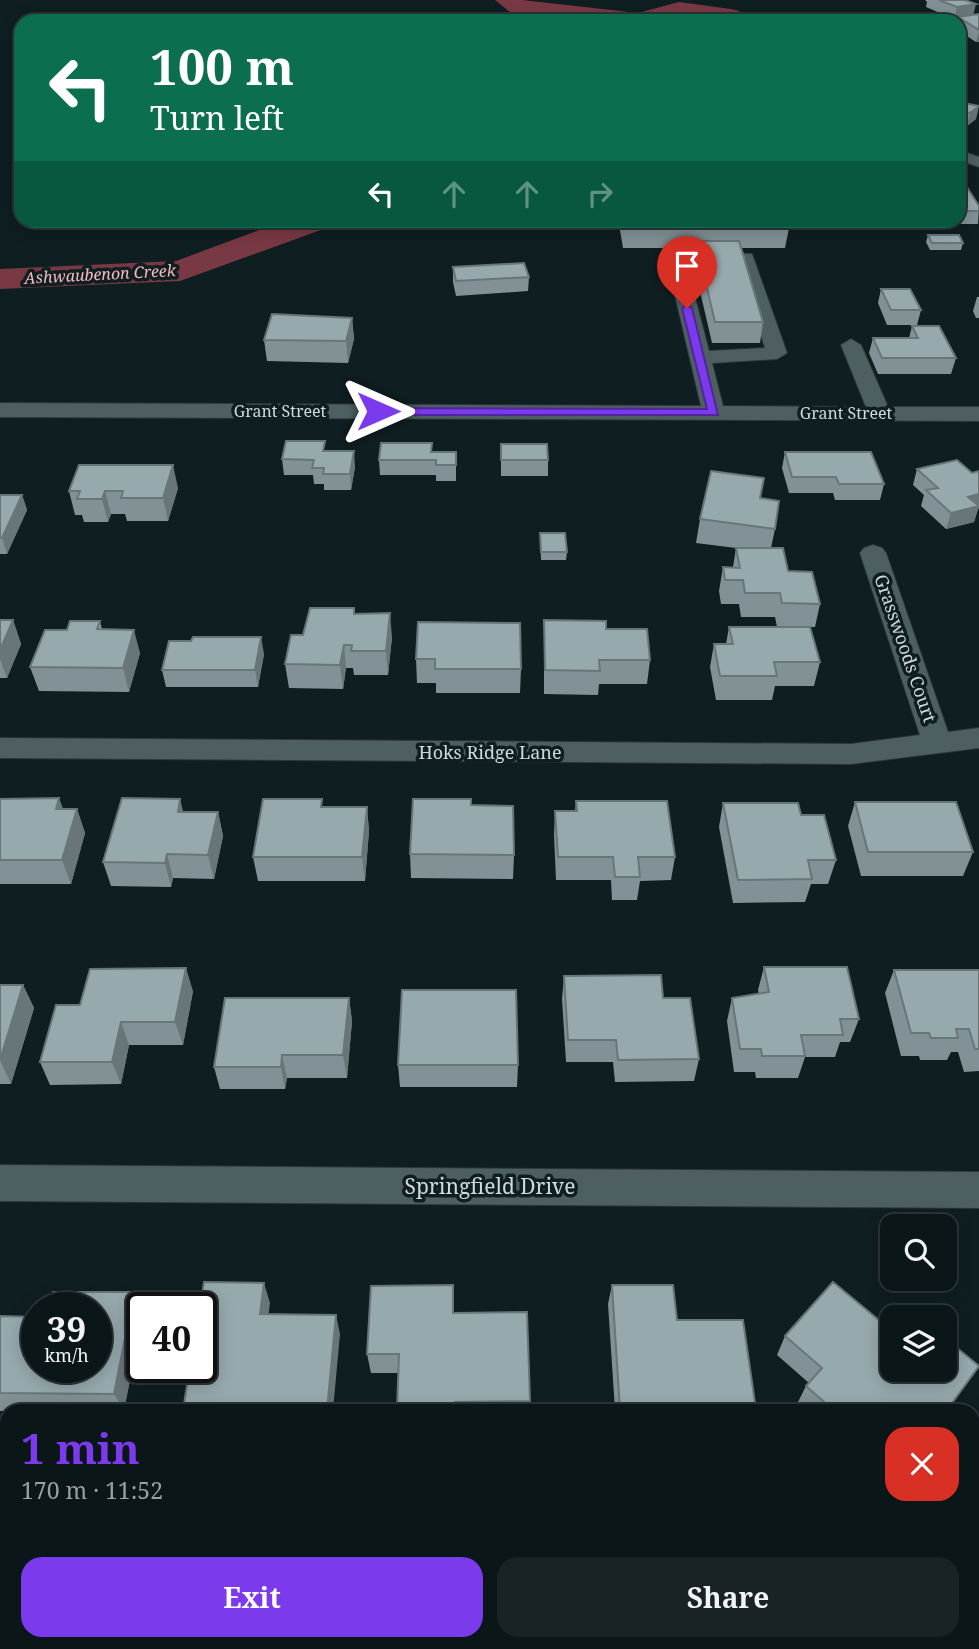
<!DOCTYPE html>
<html lang="en">
<head>
<meta charset="utf-8">
<style>
  body { margin:0; font-family:"Noto Serif",serif; background:#192326; color:#f1f3f6; height:100vh; display:flex; flex-direction:column; font-size:26px; white-space:nowrap }
  * { box-sizing:border-box; margin:0 }
  p { font-size:23px; color:#9a9fa2 }
  .icon { flex:none; width:38px; height:38px; fill:none; stroke:currentColor; stroke-width:2; stroke-linecap:round; stroke-linejoin:round }
  .map { position:relative; flex:1; overflow:hidden }
  .details { position:absolute; left:0px; top:1404px; width:980px; height:247px; display:flex; flex-direction:column; background:#0b1619; border-radius:21px 21px 0 0; box-shadow:0 4px 18px #0003,0 0 0 2px #2b3538 }
  .details>* { flex:none }
  .banner { position:absolute; left:14px; top:14px; width:952px; height:214px; border-radius:21px; box-shadow:0 4px 18px #0003,0 0 0 2px #2b3538; background:#0b6e4f; color:#fff; overflow:hidden }
  .controls { position:absolute; left:880px; top:1214px; display:grid; gap:14px }
  .controls a { display:grid; place-items:center; width:77px; height:77px; border-radius:14px; background:#0b1619; box-shadow:0 4px 18px #0003,0 0 0 2px #2b3538; font-size:35px }
  .speed { position:absolute; left:21px; top:1292px; display:flex; gap:14px; font-size:35px; font-weight:700; text-align:center }
  .speed>* { display:grid; place-content:center; width:91px; height:91px; border-radius:50%; background:#0b1619; box-shadow:0 4px 18px #0003,0 0 0 2px #2b3538; line-height:1 }
  .speed small { font-size:18px; font-weight:400 }
  .speed .limit { border:4px solid #111; border-radius:10px; background:#fff; color:#111 }
  .pin { position:absolute; display:grid; place-items:center; width:60px; height:60px; color:#fff; margin:-72px -30px; border-radius:50% 50% 50% 0; rotate:-45deg; box-shadow:0 0 7px #0007 }
  .pin .icon { rotate:45deg }
  .me { position:absolute; width:77px; margin:-38px; rotate:90deg; stroke-linejoin:round; filter:drop-shadow(0 0 5px #0008) }
  .turn { display:flex; align-items:center; gap:24px; height:147px; padding:0 21px; font-size:32px }
  .turn .icon { width:91px; height:91px; stroke-width:2.5 }
  .turn b { display:block; font-size:49px; line-height:60px }
  .lanes { display:flex; align-items:center; height:66px; padding:0 21px; background:#0003; justify-content:center; gap:35px; direction:ltr }
  .lanes .off { opacity:.35 }
  .round { display:grid; place-items:center; flex:none; width:74px; height:74px; border-radius:21px; background:#192326 }
  .head { display:flex; align-items:center; justify-content:space-between; height:119px; padding:0 21px }
  h1 { font-size:42px; font-weight:700; line-height:52px; color:#7c3aed }
  .button { display:flex; gap:14px; margin-top:auto; padding:14px 21px }
  .button a { flex:1; height:80px; border-radius:21px; background:#7c3aed; color:#fff; font-size:28px; font-weight:700; line-height:80px; text-align:center }
  .button a+a { background:#192326; color:#f1f3f6 }
  .map>svg:first-child { display:block }
  .lines { fill:none; stroke-linecap:round; stroke-linejoin:round }
  .river { fill:#793944; fill-rule:evenodd }
  .minor-casing { stroke:#2e3639; stroke-width:2 }
  .minor { fill:#4e5f62; fill-rule:evenodd }
  .wall { fill:#819195 }
  .shaded-wall { fill:#697679 }
  .building { fill:#96a9ad; stroke:#697679; stroke-width:2 }
  .route { fill:#7c3aed; stroke:#51269a; stroke-width:2 }
  .labels { text-anchor:middle; dominant-baseline:central; stroke-width:7; stroke-linejoin:round; paint-order:stroke }
  .far-water-label { font-size:16px; font-style:italic; fill:#f8bac1; stroke:#0f1e21 }
  .far-street-label { font-size:16px; fill:#d0dadc; stroke:#0f1e21 }
  .street-label { font-size:18px; fill:#d0dadc; stroke:#0f1e21 }
  .near-street-label { font-size:21px; fill:#d0dadc; stroke:#0f1e21 }
</style>
</head>
<body>
<div class="map">
<svg width="979" height="1649" viewBox="0 0 979 1649">
  <rect width="100%" height="100%" fill="#0f1e21"/>
  <g class="lines">
    <path class="river" d="M495 0H522L638 13 679 2 731 9 739 11 743 16 742 21 680 16 662 21H578L511 13Z
      M286 220H334L329 227 180 281 0 289V269L176 261Z"/>
    <g class="minor-casing">
      <path id="minor" d="M959 150 979 157V167L959 160Z
        M675 251 752 254 787 353 777 359 712 363 723 406 866 407 841 345 851 339 861 345 888 407H979V421L0 417V403L701 406 666 257ZM686 263H738L765 348 709 351Z
        M873 545 882 548 886 553 948 732 979 728V748L851 764 0 758V738L851 744 920 735 860 553 864 548Z
        M0 1165 979 1172V1208L0 1201Z"/>
    </g>
    <use href="#minor" class="minor"/>
  </g>
  <path class="wall" d="M925 0H965L973 15 979 14V42H976L959 31V21H957L958 18 954 19 926 7 927 2Z
    M959 102 976 119 967 126 959 124Z
    M959 181 979 206 978 224H949L947 220H959Z
    M621 220H785L789 228 785 248H742L763 322 760 343H712L693 261 695 248H623L620 230Z
    M928 235 963 243 961 250H930L926 242Z
    M453 267 529 277 528 291 456 296 453 282Z
    M881 289 921 310 917 325H887L878 303Z
    M977 297H979V318H976L973 311Z
    M352 318 354 339 348 363 267 361 264 340Z
    M912 326 956 358 951 374H878L869 353 873 338H909Z
    M501 444 548 460V476H501Z
    M326 451 355 467 351 490H324V484H314L313 475H284L282 459Z
    M432 452H456V481H436V475H380L379 460Z
    M785 452 884 484 880 500H835L833 493H789L782 468Z
    M917 469 972 473 979 471V509H978L974 522 946 529 921 506 924 495 913 485Z
    M178 488 168 521H127L125 514H111L108 522H84L82 515H75L69 491Z
    M0 495H22L27 510 7 554H0Z
    M760 498 775 529 771 548 788 571 820 604 815 627H810L820 662 814 686H775L772 700H716L710 667 714 644H726L729 627H777L775 617H741L739 604H721L719 591 723 567H733L736 548 696 543 700 519Z
    M540 533 567 552 566 560H541Z
    M355 614 392 637 388 675H354L353 668H346L343 689 289 688 285 664 303 635Z
    M0 620H13L21 644 7 678H0Z
    M544 620 606 629 650 660 647 684H599L598 695 544 694Z
    M100 621 102 629 140 653 129 692 39 691 30 667 67 630Z
    M418 622 521 669 520 693H436V683H417L416 659Z
    M191 641 264 654 258 687H166L162 670Z
    M0 799 63 809H77L85 833 71 884H0Z
    M576 801 675 857 671 880 640 881 637 900H612L611 880H556L554 835 555 811H575Z
    M855 802 973 852 963 876H861L848 826Z
    M723 803 801 815 836 860 828 884H811L805 902 733 903 719 827Z
    M472 805 514 855 513 879 411 878 410 854Z
    M323 807H367L369 831 365 881H258L253 857Z
    M183 812H218L223 836 214 879 173 878 171 887 111 886 103 862Z
    M764 967 859 1019 850 1042H840L835 1057H805L798 1078H756L755 1072H734L727 1021 732 998 759 994 758 990Z
    M894 970H979V1071L964 1072 958 1052H951L947 1060H920L919 1056H901L885 993Z
    M564 976 663 998 699 1059 694 1081 615 1082 613 1062H566L562 999Z
    M0 985H23L34 1008 11 1084H0Z
    M193 991 183 1045H129L121 1084 50 1085 40 1062 80 1005Z
    M349 998 352 1021 347 1078H287L285 1089H220L214 1067Z
    M398 1065H518L517 1087H400Z
    M612 1285 677 1320 756 1410H615L608 1304Z
    M134 1292 142 1307V1320L124 1410 0 1411V1316L37 1367Z
    M454 1305V1313L530 1401V1410H397L398 1373H371L367 1354Z
    M785 1336 947 1410H804L797 1404 806 1386 809 1383 777 1355Z"/>
  <path class="shaded-wall" d="M976 4 973 16 954 19 957 7Z
    M979 30V42H976Z
    M979 106 976 119 967 126 970 113Z
    M352 318 354 339 348 363 346 341Z
    M354 451 355 467 351 490 350 474Z
    M173 465 178 488 168 521 163 498Z
    M105 491 111 514 108 522 102 499Z
    M979 494V509H978L974 522 946 529 951 513 968 497Z
    M22 495 27 510 7 554 2 538Z
    M390 613 392 637 388 675 386 651Z
    M13 620 21 644 7 678 0 659V650Z
    M134 630 140 653 129 692 123 668Z
    M261 637 264 654 258 687 255 670Z
    M344 645 346 668 343 689 340 665Z
    M59 798 68 822 56 809Z
    M180 799 186 823 178 812Z
    M367 807 369 831 365 881 362 857Z
    M77 809 85 833 71 884 62 860Z
    M218 812 223 836 214 879 208 855Z
    M167 854 173 878 171 887 165 863Z
    M186 968 193 991 183 1045 175 1022Z
    M23 985 34 1008 11 1084 0 1060Z
    M349 998 352 1021 347 1078 343 1055Z
    M121 1022 129 1045 121 1084 112 1062Z
    M282 1055 287 1078 285 1089 281 1067Z
    M264 1283 270 1303 266 1333 260 1314Z
    M134 1292 142 1307V1320L124 1410 114 1394Z
    M336 1315 340 1334 333 1410H327Z"/>
  <path class="building" d="M939 0H965L976 4 957 7Z
    M979 14V30L958 17Z
    M959 102 979 106 970 113 959 111Z
    M959 181H963L979 206V211H959Z
    M623 220H785L789 228 624 227Z
    M928 235H959L963 243H932Z
    M696 241H739L763 322H715Z
    M524 263 529 277 456 281 453 267Z
    M881 289H910L921 310H891Z
    M272 314 352 318 346 341 264 340Z
    M912 326H939L956 358H882L873 338H918Z
    M286 441H325L323 451H354L350 474H323L324 468H312L314 460 282 459Z
    M381 443H432L431 452H456V465H436V460H379Z
    M501 444H547L548 460H501Z
    M785 452H871L884 484H839L836 477H792Z
    M957 460 972 473 979 471V494L968 497 979 506 951 513 926 490 938 488 917 469Z
    M79 465H173L163 498H121L123 491H105L102 499H77L80 491H69Z
    M711 471 764 478 760 498 779 501 775 529 700 519Z
    M0 495H22L2 538H0Z
    M540 533H565L567 552H541Z
    M736 548H783L788 571 812 572 820 604 782 603 780 593H745L743 580H725L723 567 740 568Z
    M310 608H354V614L390 613 386 651H351L352 645H344L340 665 285 664 291 635H303Z
    M0 620H13L0 650Z
    M544 620 606 621V629H647L650 660H599L600 671 545 670Z
    M70 621H100L97 629 134 630 123 668 30 667 45 630H67Z
    M418 622 520 623 521 669H435V659H416Z
    M729 627H810L820 662H774L777 676H720L714 644H733Z
    M193 637H261L255 670H162L169 641H191Z
    M59 798 56 809H77L62 860H0V799Z
    M122 798 180 799 178 812H218L208 855 167 854 165 863 103 862Z
    M263 799H322L321 807H367L362 857H253Z
    M413 799H471V805L513 806 514 855 410 854Z
    M576 801H667L675 857H638L640 877H615L613 857H558L555 811H577Z
    M855 802H956L973 852H868Z
    M723 803H798L801 815H824L836 860H808L812 879 738 880Z
    M764 967H847L859 1019H840L843 1035H801L805 1056H762L761 1049H740L732 998 769 992Z
    M186 968 175 1022H121L112 1062H40L56 1005H80L90 969Z
    M894 970H979V1049H975L969 1029H956L958 1038H931L929 1033H911Z
    M661 975 663 998H690L699 1059 618 1060 616 1040H568L564 976Z
    M0 985H23L0 1060Z
    M402 990H516L518 1065H398Z
    M225 998H349L343 1055H282L281 1067H214Z
    M204 1282 264 1283 260 1314 336 1315 327 1410H183L190 1367H201V1307H200Z
    M833 1282 892 1331V1370H945V1338L979 1366 947 1410H833L806 1386 822 1368 785 1336Z
    M453 1285V1313L527 1312 530 1401 455 1402V1410H397L399 1354H367L371 1286Z
    M612 1285H673L677 1320H743L756 1410H620Z
    M53 1292H134L114 1394 0 1393V1316L37 1317V1367H96V1307H49Z"/>
  <path class="route" d="M687 305 692 308 718 415H378L373 411 378 408 707 409 682 308Z"/>
  <g class="labels">
    <g class="far-water-label">
      <text transform="translate(100 274) rotate(-3)">Ashwaubenon Creek</text>
    </g>
    <g class="far-street-label">
      <text x="280" y="411">Grant Street</text>
      <text x="846" y="413">Grant Street</text>
    </g>
    <g class="street-label">
      <text transform="translate(906 648) rotate(71)">Grasswoods Court</text>
      <text x="490" y="752">Hoks Ridge Lane</text>
    </g>
    <g class="near-street-label">
      <text x="490" y="1186">Springfield Drive</text>
    </g>
  </g>
</svg>
<div class="controls">
<a><svg class="icon" aria-label="search" viewBox="0 0 24 24"><circle cx="10" cy="10" r="6"/><path d="M15 15l6 6"/></svg></a>
<a><svg class="icon" aria-label="layers" viewBox="0 0 24 24"><path d="M12 4l9 5-9 5-9-5zM3 14l9 5 9-5"/></svg></a>
</div>
<div class="speed"><div>39<small>km/h</small></div><div class="limit">40</div></div>
<div class="pin" style="left:687px;top:308px;background:#d93025"><svg class="icon" aria-label="arrive" viewBox="0 0 24 24"><path d="M6 21V4h12l-3 4 3 4H6"/></svg></div>
<svg class="me" style="left:378px;top:411px" viewBox="-20 -20 40 40"><path d="M0-17L14 15 0 8-14 15z" fill="#7c3aed" stroke="#fff" stroke-width="4"/></svg>
<div class="banner">
<div class="turn"><svg class="icon" aria-label="left" viewBox="0 0 24 24"><path d="M17 20v-9H6M10 6l-5 5 5 5"/></svg><div><b>100 m</b>Turn left</div></div>
<div class="lanes"><svg class="icon" aria-label="left" viewBox="0 0 24 24"><path d="M17 20v-9H6M10 6l-5 5 5 5"/></svg><svg class="icon off" aria-label="ahead" viewBox="0 0 24 24"><path d="M12 20V5M6 11l6-6 6 6"/></svg><svg class="icon off" aria-label="ahead" viewBox="0 0 24 24"><path d="M12 20V5M6 11l6-6 6 6"/></svg><svg class="icon off" aria-label="right" viewBox="0 0 24 24"><path d="M7 20v-9h11M14 6l5 5-5 5"/></svg></div>
</div>
<section class="details">
<div class="head"><div><h1>1 min</h1><p>170 m · 11:52</p></div><a class="round" style="background:#d93025;color:#fff"><svg class="icon" aria-label="close" viewBox="0 0 24 24"><path d="M6 6l12 12M18 6L6 18"/></svg></a></div>
<div class="button"><a>Exit</a><a>Share</a></div>
</section>
</div>
</body>
</html>
